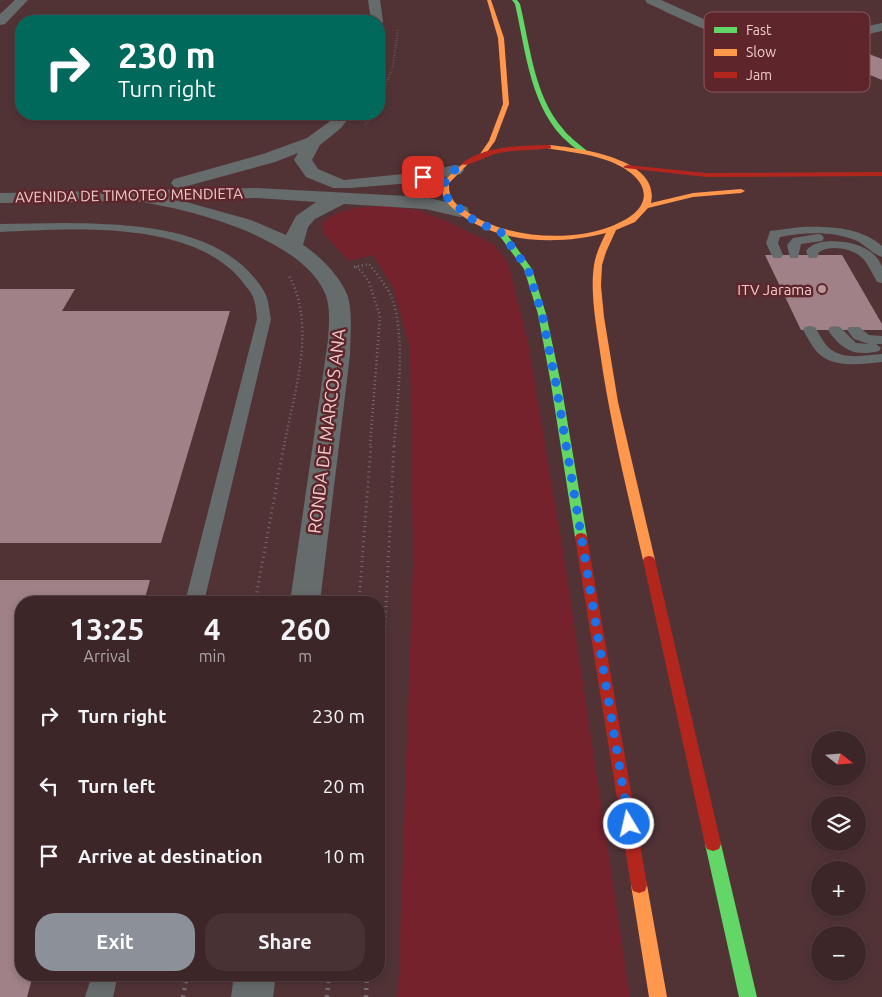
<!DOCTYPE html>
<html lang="en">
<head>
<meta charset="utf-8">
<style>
  body { margin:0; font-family:Ubuntu,sans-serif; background:#483234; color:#f1f3f6; height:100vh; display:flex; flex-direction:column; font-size:19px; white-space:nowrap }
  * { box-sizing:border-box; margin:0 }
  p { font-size:16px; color:#ada5a8 }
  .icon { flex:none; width:28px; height:28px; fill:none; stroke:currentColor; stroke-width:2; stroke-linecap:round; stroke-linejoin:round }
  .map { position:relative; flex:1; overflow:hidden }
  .panel { position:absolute; left:15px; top:596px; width:370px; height:385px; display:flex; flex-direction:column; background:#3d2628; border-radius:20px; box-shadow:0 2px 8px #0003,0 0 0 1px #564345 }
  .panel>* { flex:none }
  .guide { position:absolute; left:15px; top:15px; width:370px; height:105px; border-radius:20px; box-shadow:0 2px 8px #0003,0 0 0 1px #564345; background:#00695c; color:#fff; overflow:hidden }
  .needle { width:32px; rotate:107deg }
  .fabs { position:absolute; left:811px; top:731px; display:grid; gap:10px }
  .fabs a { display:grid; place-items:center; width:55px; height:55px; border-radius:50%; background:#3d2628; box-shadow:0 2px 8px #0003,0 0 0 1px #564345; font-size:25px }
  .pin { position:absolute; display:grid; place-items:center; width:42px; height:42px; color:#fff; margin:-21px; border-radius:10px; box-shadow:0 2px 8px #0006 }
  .me { position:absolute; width:55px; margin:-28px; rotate:351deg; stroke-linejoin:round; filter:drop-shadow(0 0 4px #0008) }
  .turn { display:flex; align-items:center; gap:18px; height:105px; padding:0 20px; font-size:22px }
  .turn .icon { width:65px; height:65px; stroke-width:2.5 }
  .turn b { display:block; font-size:35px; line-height:42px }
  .eta { display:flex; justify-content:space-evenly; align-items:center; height:85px; text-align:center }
  .eta b { font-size:30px; font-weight:600; line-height:35px }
  .button { display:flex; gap:10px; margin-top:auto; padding:10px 20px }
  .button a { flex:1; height:58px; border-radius:20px; background:#8c9099; color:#fff; font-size:20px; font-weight:600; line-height:58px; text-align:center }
  .button a+a { background:#483234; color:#f1f3f6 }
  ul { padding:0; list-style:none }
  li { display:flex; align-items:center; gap:15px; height:70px; padding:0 20px }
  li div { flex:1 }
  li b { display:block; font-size:19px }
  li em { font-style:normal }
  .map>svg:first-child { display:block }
  .green { fill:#75222d }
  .building { fill:#a08188 }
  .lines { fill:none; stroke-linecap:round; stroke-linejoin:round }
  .path-far3 { stroke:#736e6f; stroke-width:2; stroke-dasharray:0.5 2; stroke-linecap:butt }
  .path-far2 { stroke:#736e6f; stroke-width:2.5; stroke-dasharray:1 3; stroke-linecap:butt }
  .path-far1 { stroke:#736e6f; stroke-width:3; stroke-dasharray:1 4; stroke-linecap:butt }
  .path { stroke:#736e6f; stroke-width:4.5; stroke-dasharray:2 5; stroke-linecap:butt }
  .lane { fill:#666b6c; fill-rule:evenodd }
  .street { fill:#666b6c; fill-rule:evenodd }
  .fast { fill:#63d668; fill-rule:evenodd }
  .slow { fill:#ff974d; fill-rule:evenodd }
  .jam { fill:#b3261e; fill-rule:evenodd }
  .route { stroke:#1a73e8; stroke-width:9; stroke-dasharray:0 16.2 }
  .poi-dot { fill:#b89697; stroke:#5e262b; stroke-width:2 }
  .labels { text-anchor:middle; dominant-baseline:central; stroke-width:5; stroke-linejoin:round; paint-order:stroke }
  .far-street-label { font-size:15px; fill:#efcbcb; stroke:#5e262b }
  .far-poi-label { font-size:15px; fill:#efcbcb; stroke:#5e262b; text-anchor:end }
  .street-label { font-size:18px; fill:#efcbcb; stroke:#5e262b }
  .key { fill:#5e262b; stroke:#8a585b; stroke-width:1 }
  .key-label { font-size:14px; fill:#efcbcb }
</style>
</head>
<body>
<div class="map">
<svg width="882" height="997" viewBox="0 0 882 997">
  <rect width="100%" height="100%" fill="#513336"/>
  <path class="green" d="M385 206 418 210 448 222 495 245 508 263 528 342 564 557 630 997H398L413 564 410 348 393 288 373 255 349 261 323 233 322 223C340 207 362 207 385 206Z"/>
  <path class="building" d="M853 48 882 59V80L822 55Z
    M765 255H842L882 324V330H801Z
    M0 289H75L62 311H230L161 543H0Z
    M0 580H150L144 602H21V975H33L27 997H0Z"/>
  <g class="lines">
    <path class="path-far3" d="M379 103 393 66 398 29
      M365 125 373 114"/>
    <path class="path-far2" d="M354 267 369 264C377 274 385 284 391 296 407 335 397 404 394 446
      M356 267 361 271 369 282 380 316 370 446
      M284 446C294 392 317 327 289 276"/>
    <path class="path-far1" d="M255 602 284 445
      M359 602 371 445
      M382 687 394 445"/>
    <path class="path" d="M379 755 382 686
      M183 997 187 975
      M327 997 329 975
      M366 997 367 975"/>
    <path class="lane" d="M66 223C134 224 226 226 265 293 269 301 269 310 271 319L204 602H185L257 319C256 312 256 304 253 297 251 291 245 286 242 281 191 219 72 229 0 232V224Z
      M801 227C828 226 861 227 882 246V257C872 254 865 244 855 240 832 231 804 232 780 237L778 243 783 255 781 258H773L766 243 770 231Z
      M818 234 822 235 824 238 822 241 801 244 798 258H790L787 245 793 238Z
      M830 241C848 241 875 246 882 267 882 271 882 278 882 283L877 282C873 275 870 268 865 261 856 249 832 244 819 252L817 258H809L806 251C812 243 821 242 830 241Z
      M810 326 815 327C819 333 823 342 828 347 842 361 865 355 882 354V362C862 364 834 369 818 353 812 347 808 338 803 330L805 327Z
      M835 326 840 327 856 343 869 344 854 339 847 330 849 327H859L869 335 882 336V344H876L881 348 879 351C855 357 841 350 828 330L830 327Z
      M92 975H118L113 997H85Z"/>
    <path class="street" d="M15 0H28L5 24 0 25V14Z
      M368 0H380L383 21 382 24H379V21H371Z
      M645 0H661L724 28 755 37 773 40 815 37 882 23V31C852 37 822 47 792 48 739 50 693 24 647 3Z
      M336 114H352L341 128 320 145 312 160 318 169 344 180 423 172 455 165 461 166 464 170 461 174 423 182 351 188H333L306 177 294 160 298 153 275 162 180 188 174 187 171 183 174 179 263 154 307 138 329 122Z
      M257 188 425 197 467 207 469 211 467 215 460 217 425 209 344 204 315 219 308 227 303 245C319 255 342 278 348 297 353 316 350 336 350 355L320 602H290L328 340C329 324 331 305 324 291 298 237 189 208 133 201 120 199 105 201 91 202 61 202 30 203 0 203V193ZM257 198 316 202 296 216 286 235 251 220 179 200Z
      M234 975H276L273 997H231Z"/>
    <path class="fast" d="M512 0H517L520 4C530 45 534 96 563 129 569 137 578 143 586 150V152C580 153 575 148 570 144 530 111 526 51 515 4Z
      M497 229H503L532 269 546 314 561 384 587 537 585 540H577L575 537 551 384 538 314 524 269 496 231Z
      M713 837 719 839 721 844 757 997H739L705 844 707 839Z"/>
    <path class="slow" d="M487 0H491L504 38 509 104 495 141 485 155 483 156 480 154 489 141 503 104 498 38Z
      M549 145C578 148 661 158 651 203L693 193 741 189 745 191 741 193 693 197 648 208 635 222 616 230 606 252 602 265 601 286 604 317 618 402 655 560 653 563H645L643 560C627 491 610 422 600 352 596 323 590 293 594 265 596 253 601 243 606 233 560 245 501 244 461 215 455 210 448 205 444 198 442 194 442 188 441 183L465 162 467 163V165L449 183C449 188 449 194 452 198 455 204 461 208 466 211 503 238 570 243 612 226 661 207 649 175 606 160 587 153 567 152 547 148V146Z
      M639 877 645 879 647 885 667 997H649L631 885 633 879Z"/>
    <path class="jam" d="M549 145 551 146V148C533 151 513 149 495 154 486 156 467 168 461 164 484 145 521 146 549 145Z
      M627 165 706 173 882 172V176L706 177 625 168 623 167Z
      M581 533 585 534 587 537 647 885 645 891 639 893 633 891 631 885 575 537 577 534Z
      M649 556 653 557 655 560 721 844 719 849 713 851 707 849 705 844 643 560 645 557Z"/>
  </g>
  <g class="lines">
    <path class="route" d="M423 177 455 170 445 182 448 199 477 223 500 231 528 269 542 314 556 384 629 824"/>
  </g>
  <circle class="poi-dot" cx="822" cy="289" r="5"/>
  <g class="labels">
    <g class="far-street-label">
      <text transform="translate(129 195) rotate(-1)">AVENIDA DE TIMOTEO MENDIETA</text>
    </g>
    <g class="far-poi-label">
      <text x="812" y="289">ITV Jarama</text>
    </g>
    <g class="street-label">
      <text transform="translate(326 431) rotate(-83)">RONDA DE MARCOS ANA</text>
    </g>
  </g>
  <rect x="704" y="12" width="166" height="80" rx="8" class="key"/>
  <rect x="714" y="27" width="23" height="6" fill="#63d668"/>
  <rect x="714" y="49" width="23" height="7" fill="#ff974d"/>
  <rect x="714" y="72" width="23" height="6" fill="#b3261e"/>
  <g class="key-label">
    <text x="746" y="35">Fast</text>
    <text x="746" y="57">Slow</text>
    <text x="746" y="80">Jam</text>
  </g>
</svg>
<div class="fabs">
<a><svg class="needle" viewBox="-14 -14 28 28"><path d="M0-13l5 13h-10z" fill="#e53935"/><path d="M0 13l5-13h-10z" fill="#ada5a8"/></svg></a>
<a><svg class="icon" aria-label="layers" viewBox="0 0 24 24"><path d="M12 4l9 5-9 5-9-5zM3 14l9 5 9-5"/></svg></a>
<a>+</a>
<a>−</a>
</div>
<div class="pin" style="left:423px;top:177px;background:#d93025"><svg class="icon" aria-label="arrive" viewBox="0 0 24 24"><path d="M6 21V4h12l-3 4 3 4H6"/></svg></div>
<svg class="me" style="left:629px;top:824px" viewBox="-20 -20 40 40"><circle r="17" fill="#1a73e8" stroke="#fff" stroke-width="3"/><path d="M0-11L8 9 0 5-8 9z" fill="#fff"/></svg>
<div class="guide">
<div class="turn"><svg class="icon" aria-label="right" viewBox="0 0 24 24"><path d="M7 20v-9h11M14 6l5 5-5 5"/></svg><div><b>230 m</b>Turn right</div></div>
</div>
<section class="panel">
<div class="eta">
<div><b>13:25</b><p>Arrival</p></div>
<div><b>4</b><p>min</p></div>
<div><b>260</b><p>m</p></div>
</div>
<ul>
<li><svg class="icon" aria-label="right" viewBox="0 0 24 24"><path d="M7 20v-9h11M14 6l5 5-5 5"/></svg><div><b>Turn right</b></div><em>230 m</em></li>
<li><svg class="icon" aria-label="left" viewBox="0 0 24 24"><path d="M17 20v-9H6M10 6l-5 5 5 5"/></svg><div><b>Turn left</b></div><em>20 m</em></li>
<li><svg class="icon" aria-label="arrive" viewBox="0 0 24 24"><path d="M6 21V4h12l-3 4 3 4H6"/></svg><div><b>Arrive at destination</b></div><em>10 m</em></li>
</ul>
<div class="button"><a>Exit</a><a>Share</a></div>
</section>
</div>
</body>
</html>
